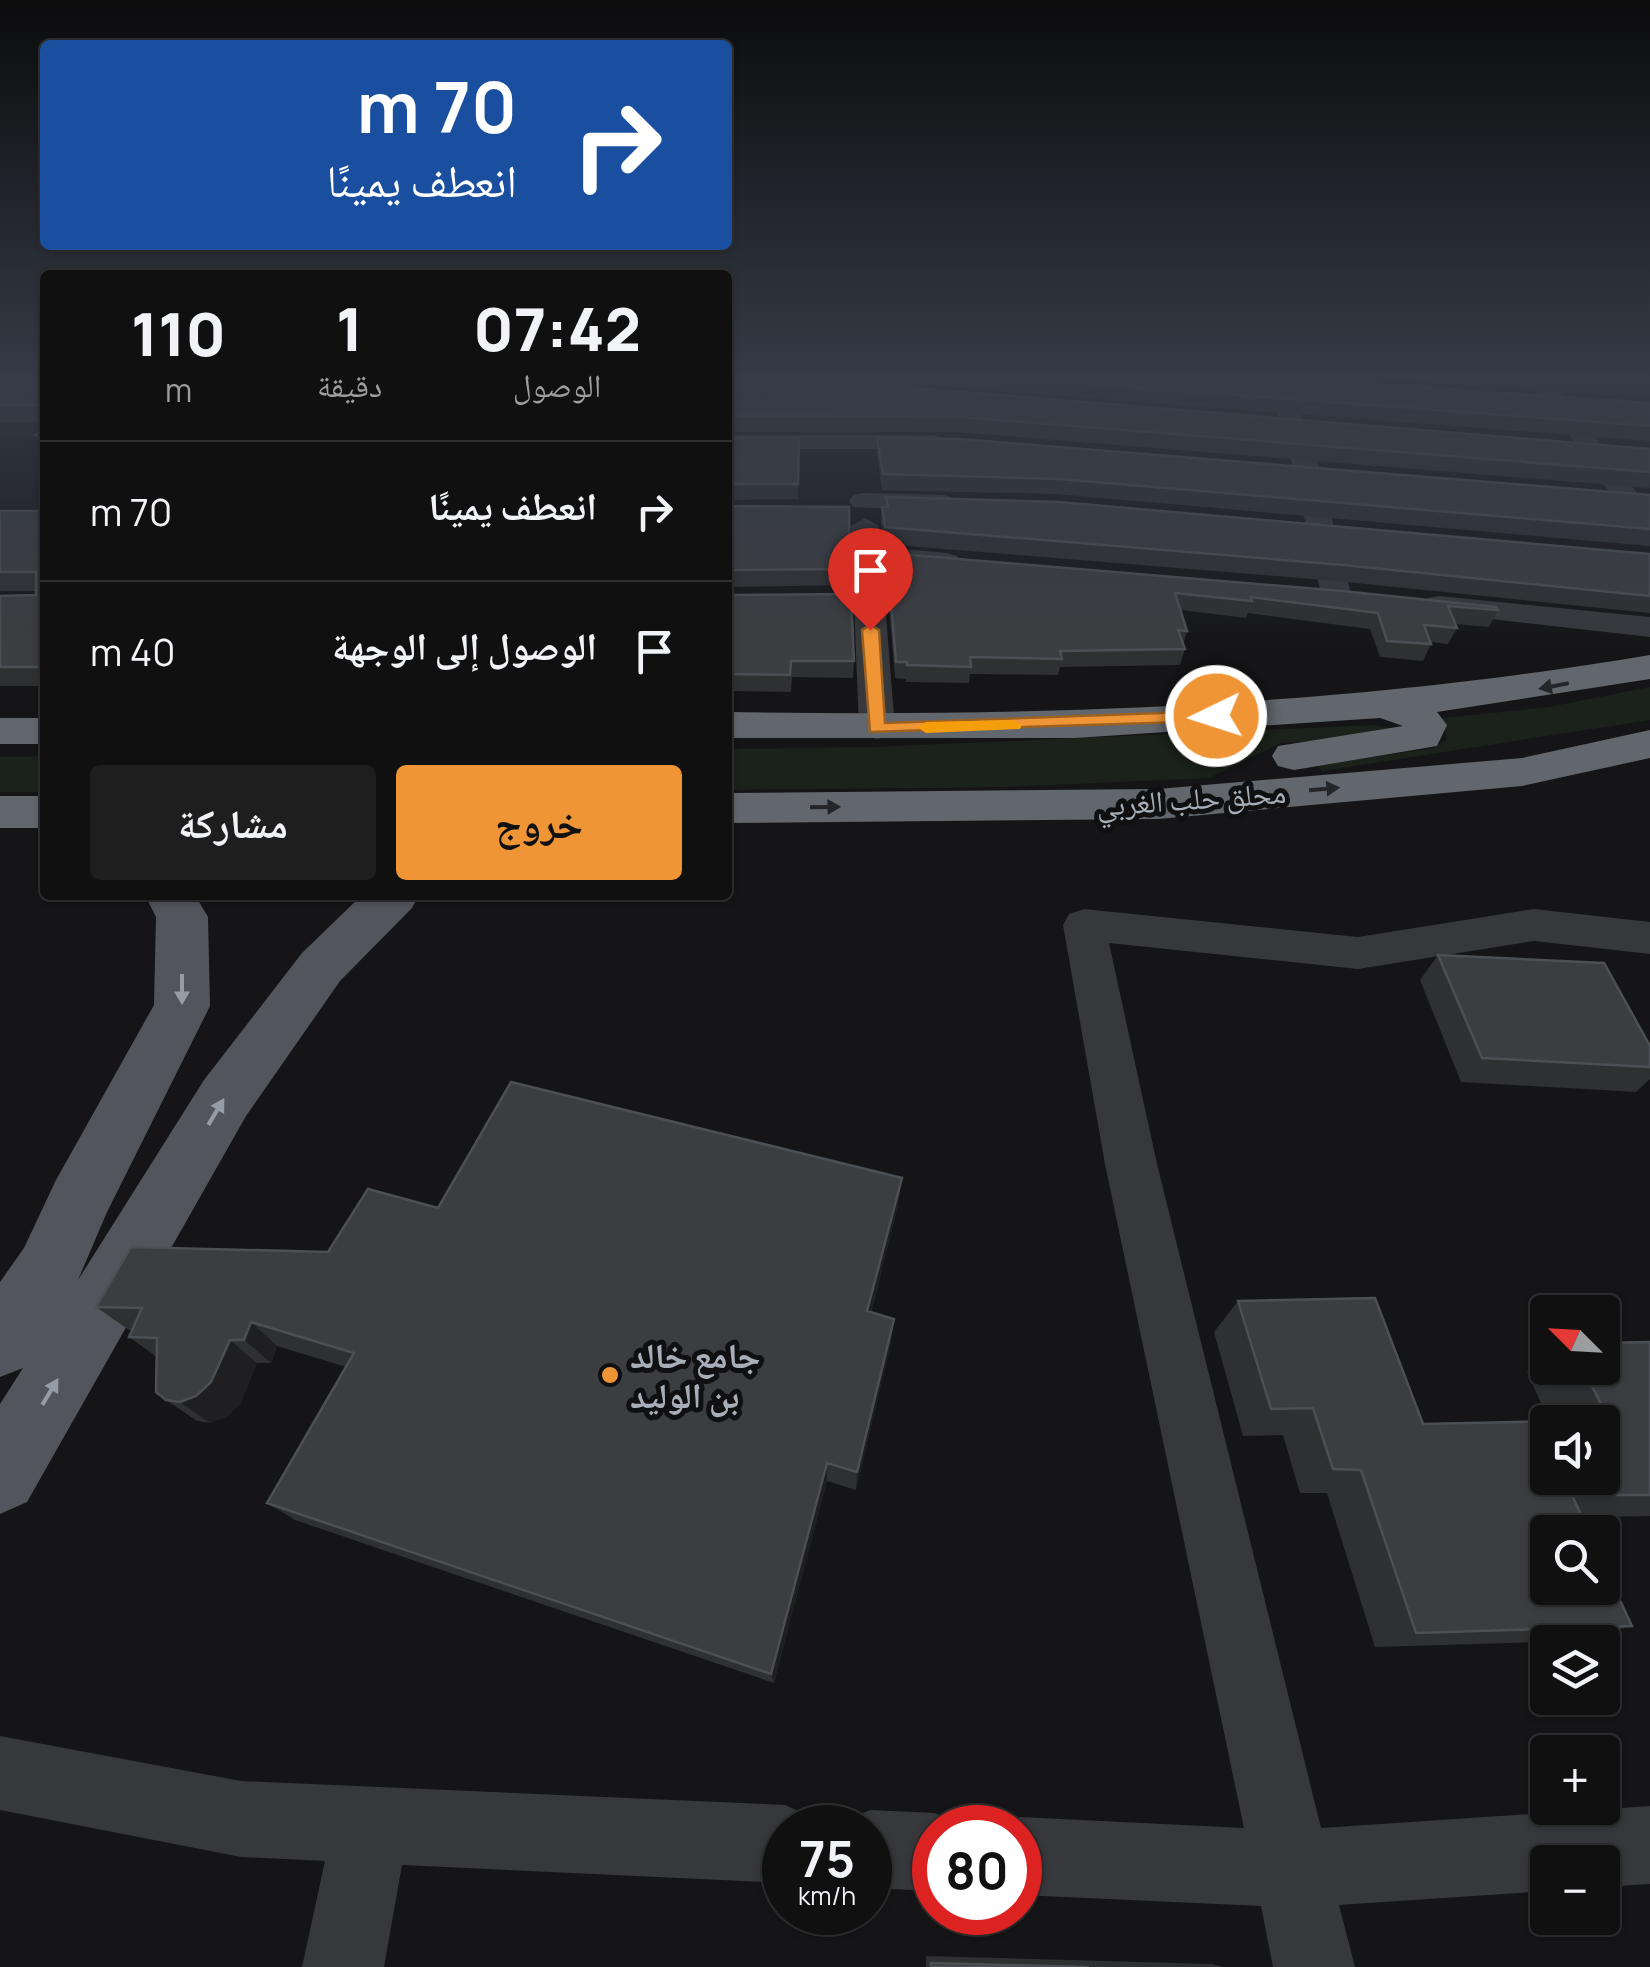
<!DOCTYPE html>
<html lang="ar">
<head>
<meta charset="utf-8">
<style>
  body { margin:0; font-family:Manrope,"Noto Naskh Arabic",sans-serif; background:#1e1e1f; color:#f1f3f6; direction:rtl; height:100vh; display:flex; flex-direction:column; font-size:38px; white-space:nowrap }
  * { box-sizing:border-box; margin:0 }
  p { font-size:32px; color:#9c9d9f }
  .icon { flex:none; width:55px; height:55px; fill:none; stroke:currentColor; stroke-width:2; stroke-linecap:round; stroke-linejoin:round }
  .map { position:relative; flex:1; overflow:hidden; direction:ltr }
  .sheet { position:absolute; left:40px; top:270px; width:692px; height:630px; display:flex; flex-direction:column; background:#101011; border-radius:10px; box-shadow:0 2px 8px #0004,0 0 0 2px #303031; direction:rtl }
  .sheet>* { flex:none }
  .guide { position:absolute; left:40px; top:40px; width:692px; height:210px; border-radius:10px; box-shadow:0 2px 8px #0004,0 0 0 2px #303031; direction:rtl; background:#1a4fa0; color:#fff; overflow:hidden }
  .needle { width:65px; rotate:294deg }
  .buttons { position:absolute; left:1530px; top:1295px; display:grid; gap:20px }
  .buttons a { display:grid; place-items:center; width:90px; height:90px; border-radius:10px; background:#101011; box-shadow:0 2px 8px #0004,0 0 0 2px #303031; font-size:50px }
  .speed { position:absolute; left:762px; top:1805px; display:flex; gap:20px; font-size:50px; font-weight:700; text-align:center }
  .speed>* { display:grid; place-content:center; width:130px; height:130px; border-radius:50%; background:#101011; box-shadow:0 2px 8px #0004,0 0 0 2px #303031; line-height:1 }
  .speed small { font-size:25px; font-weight:400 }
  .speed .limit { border:15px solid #d22; background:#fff; color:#111 }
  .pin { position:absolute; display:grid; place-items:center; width:85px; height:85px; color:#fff; margin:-102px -42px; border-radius:50% 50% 50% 0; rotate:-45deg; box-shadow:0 0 10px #0007 }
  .pin .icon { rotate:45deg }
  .me { position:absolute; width:110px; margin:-55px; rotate:266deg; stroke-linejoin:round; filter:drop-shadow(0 0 8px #0008) }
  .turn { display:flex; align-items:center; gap:35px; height:210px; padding:0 50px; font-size:45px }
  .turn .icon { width:130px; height:130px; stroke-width:2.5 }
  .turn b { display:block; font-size:70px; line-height:85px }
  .eta { display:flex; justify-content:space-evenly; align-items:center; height:170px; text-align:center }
  .eta b { font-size:60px; font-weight:800; line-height:70px }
  .cta { display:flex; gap:20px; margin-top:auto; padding:20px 50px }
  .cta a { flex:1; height:115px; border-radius:10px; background:#ef9536; color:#111; font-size:40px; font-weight:800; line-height:115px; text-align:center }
  .cta a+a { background:#1e1e1f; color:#f1f3f6 }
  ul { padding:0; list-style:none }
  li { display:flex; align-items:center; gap:30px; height:140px; padding:0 50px; border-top:2px solid #303031 }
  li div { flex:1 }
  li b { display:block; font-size:38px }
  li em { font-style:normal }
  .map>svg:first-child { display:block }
  .green { fill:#1b221b }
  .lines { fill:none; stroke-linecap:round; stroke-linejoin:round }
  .minor { fill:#36383c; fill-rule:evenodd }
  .major { fill:#52555b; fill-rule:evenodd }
  .highway { fill:#62676d; fill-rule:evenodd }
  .wall { fill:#2e3032 }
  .shaded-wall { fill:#1f1f21 }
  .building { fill:#3b3d40; stroke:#4c4f53; stroke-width:2.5; fill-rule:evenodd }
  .oneway { fill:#242629 }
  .oneway2 { fill:#969ca5 }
  .route { fill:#ef9536; stroke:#9b6123; stroke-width:2.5 }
  .slow { fill:#f59e0b }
  .poi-dot { fill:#ef9536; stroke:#101012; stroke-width:4 }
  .labels { text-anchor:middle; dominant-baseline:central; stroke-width:10; stroke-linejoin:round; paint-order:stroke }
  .street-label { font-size:30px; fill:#a7aeb7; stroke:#101012 }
  .near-poi-label { font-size:35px; font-weight:bold; fill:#a7aeb7; stroke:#101012; text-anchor:start }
</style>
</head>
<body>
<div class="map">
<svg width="1650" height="1967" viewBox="0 0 1650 1967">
  <rect width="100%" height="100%" fill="#151517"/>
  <path class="green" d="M1650 687V720L1322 771 1317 765 1435 748 1447 739 1443 718 1549 707Z
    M1376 725 1398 730 1386 736 1281 743 1209 778 1004 787 728 790V749L872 747Z
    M45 756V792H0V757Z"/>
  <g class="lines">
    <path class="minor" d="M1266 374H1288L1320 471 1351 594 1347 600H1325L1321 594 1294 471Z
      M1527 374H1549L1650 511V538L1640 536Z
      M728 435H935L947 442 935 449H728Z
      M863 493 946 495 960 503 946 511 853 507 849 501 853 495Z
      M865 518 879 526 881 547 947 553 957 556 962 562 957 568 947 571 882 565 895 728 890 736 877 739 864 736 859 728 851 526Z
      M1439 596 1650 617V637L1428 612 1424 605 1428 598Z
      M1084 909 1358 937 1534 909 1650 922V954L1534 941 1358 969 1109 943 1157 1164 1321 1828 1650 1806V1884L1602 1887V1862H1548V1891L1339 1905 1355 1967H1273L1261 1906 1020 1895V1828H995L1020 1817 1244 1828 1105 1164 1063 925 1069 914Z
      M0 1736 241 1781 785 1805 812 1817 817 1828H785V1883L402 1865 384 1967H302L325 1861 241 1857 0 1810Z
      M870 1810 935 1813 962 1825 964 1828H935V1891L870 1888V1828H840L843 1822Z"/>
    <path class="major" d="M145 895H195L208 917 210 1006 107 1212 78 1280 204 1080 302 953 362 895H419L412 908 340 981 246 1116 27 1502 0 1514V1404L23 1368 0 1377V1282L24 1248 56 1180 154 1005 156 917Z"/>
    <path class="highway" d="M1650 655V679L1437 712 1447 725 1437 746 1294 770 1278 766 1272 756 1278 746 1403 726 1380 718 1075 738H728V712C1040 717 1342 707 1650 655Z
      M0 718H45V744H0Z
      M1650 730V758L1522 786 1158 819 728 823V793L1158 789 1522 758Z
      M0 796H45V828H0Z"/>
  </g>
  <path class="wall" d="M0 374H45V422H0Z
    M728 374H1224L1650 403V441L854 380 853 382 855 383 1650 449V488L958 432H728Z
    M1311 374H1650V397Z
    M45 428V452L35 435Z
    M728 438 799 453 798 499 728 500Z
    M877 438 1650 495V546L1056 494 882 490 877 453Z
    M886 497 1650 554V613L1336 581 884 544 881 523 882 507H886Z
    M728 506 850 569V585L728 587Z
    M0 511H45V686H0V596L36 595V591H0Z
    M887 553 1498 610 1489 627 1455 624 1457 628 1448 644 1430 642 1431 644 1423 661 1380 657 1370 629 1248 613 1246 618 1181 610 1187 631 1183 645 1185 649 1180 665 1060 667 1058 675 970 674 969 683 906 682V679L895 678 886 569Z
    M728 595 854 661 853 678 792 677 791 692 728 691Z
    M1438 955 1650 1046V1079L1636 1092 1461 1082 1420 980Z
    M898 1205 871 1313 891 1343 856 1490 827 1481 774 1683 295 1520 267 1503 346 1367 277 1346 271 1363H257L240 1404 226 1417 210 1423 197 1421 166 1400 157 1357 129 1337 132 1330H129L96 1307 328 1252 438 1208Z
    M1238 1301 1423 1424 1549 1421 1527 1372 1548 1359V1368H1602L1650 1342V1516L1582 1517 1632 1626 1575 1641 1375 1647 1327 1493H1300L1283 1435 1243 1436 1214 1332Z
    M926 1956 1212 1964 1223 1967H926Z"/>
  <path class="shaded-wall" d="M902 1178 898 1205 865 1335 867 1311Z
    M894 1319 891 1343 856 1490 857 1472Z
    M251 1322 277 1346 271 1363 244 1340Z
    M230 1340 257 1363 240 1404 226 1417 210 1423 180 1402Z
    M827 1463V1481L774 1683 771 1674Z"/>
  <path class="building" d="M0 374H45V405H0V392L23 375Z
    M728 374H850L849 377 855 383 1650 449V472L960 417 728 416Z
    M956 374H1224L1650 403V426Z
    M1524 374H1650V382Z
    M45 428V436L35 435Z
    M728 438H799L798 484H728Z
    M877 438 959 439 1650 495V529L1059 479 883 474Z
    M886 497 1059 502 1650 554V596L1343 565 885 527 882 507H888Z
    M728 506 849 507 850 569 728 570Z
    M0 511H45V667H0V596L36 595V572H0Z
    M887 553 1342 591 1496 607 1498 610 1448 606 1457 628 1424 625 1431 644 1387 641 1378 613 1251 597 1252 601 1175 593 1187 631 1178 630 1185 649 1060 651 1062 659 970 657 971 667 907 665V662H896Z
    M851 594 854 661H791L790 675 728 674V595Z
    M1438 955 1604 963 1650 1046V1067L1482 1058Z
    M511 1082 902 1178 867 1311 894 1319 857 1472 827 1463 771 1674 267 1503 354 1353 251 1322 244 1340H230L211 1382 196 1396 180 1402 166 1400 156 1392 157 1338 129 1337 142 1308 96 1307 131 1247 328 1252 368 1189 438 1208Z
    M1375 1298 1423 1424 1609 1420 1583 1368H1602V1343L1650 1342V1495H1572L1589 1532H1548V1588H1602V1562L1632 1626 1416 1633 1361 1470 1333 1469 1313 1408 1271 1409 1238 1301ZM1548 1422H1602V1478H1548Z
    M931 1963 1089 1967H931Z"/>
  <defs><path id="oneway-solid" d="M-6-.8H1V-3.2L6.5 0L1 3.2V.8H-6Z" transform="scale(2.5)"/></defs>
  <g class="oneway">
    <use href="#oneway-solid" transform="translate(1554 686) rotate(169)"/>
    <use href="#oneway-solid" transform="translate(1324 789) rotate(-5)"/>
    <use href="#oneway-solid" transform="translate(825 807) rotate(-1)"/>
  </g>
  <g class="oneway2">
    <use href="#oneway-solid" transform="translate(182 989) rotate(90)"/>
    <use href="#oneway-solid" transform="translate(216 1112) rotate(-59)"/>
    <use href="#oneway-solid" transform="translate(50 1392) rotate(-59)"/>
  </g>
  <linearGradient id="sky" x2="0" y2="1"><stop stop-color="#0c0c0d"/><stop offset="0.58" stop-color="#353b47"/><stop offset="1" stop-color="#353b47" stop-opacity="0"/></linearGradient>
  <rect width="1650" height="649" fill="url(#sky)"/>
  <path class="route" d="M870 625 879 630 885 723 1216 711 1225 716 1216 721 870 732 862 630Z"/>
  <path class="slow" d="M1013 720 1022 725 1020 729 926 733 917 727 926 722Z"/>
  <circle class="poi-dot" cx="610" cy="1375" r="10"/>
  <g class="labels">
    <g class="street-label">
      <text transform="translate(1191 798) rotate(-4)">محلق حلب الغربي</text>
    </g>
    <g class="near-poi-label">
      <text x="630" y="1355">جامع خالد<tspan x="630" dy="40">بن الوليد</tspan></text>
    </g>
  </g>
</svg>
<div class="buttons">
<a><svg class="needle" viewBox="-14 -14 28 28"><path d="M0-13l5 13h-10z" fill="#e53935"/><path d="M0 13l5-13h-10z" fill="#9c9d9f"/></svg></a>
<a><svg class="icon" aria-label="sound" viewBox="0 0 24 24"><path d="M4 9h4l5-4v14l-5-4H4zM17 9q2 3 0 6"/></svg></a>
<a><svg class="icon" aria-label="search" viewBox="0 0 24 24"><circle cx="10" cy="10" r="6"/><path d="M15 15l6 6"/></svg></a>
<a><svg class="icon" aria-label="layers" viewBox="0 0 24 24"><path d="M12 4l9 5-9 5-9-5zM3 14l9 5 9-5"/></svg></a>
<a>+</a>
<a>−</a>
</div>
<div class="speed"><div>75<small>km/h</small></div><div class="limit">80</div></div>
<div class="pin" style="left:870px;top:630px;background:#d93025"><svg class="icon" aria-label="arrive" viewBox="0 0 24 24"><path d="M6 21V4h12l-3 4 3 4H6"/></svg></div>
<svg class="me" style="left:1216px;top:716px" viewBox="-20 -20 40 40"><circle r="17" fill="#ef9536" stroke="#fff" stroke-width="3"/><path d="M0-11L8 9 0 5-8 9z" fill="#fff"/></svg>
<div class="guide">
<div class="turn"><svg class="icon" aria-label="right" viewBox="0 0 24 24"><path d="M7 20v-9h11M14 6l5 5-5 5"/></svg><div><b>70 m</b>انعطف يمينًا</div></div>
</div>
<section class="sheet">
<div class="eta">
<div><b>07:42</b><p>الوصول</p></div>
<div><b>1</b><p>دقيقة</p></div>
<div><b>110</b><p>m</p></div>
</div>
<ul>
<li><svg class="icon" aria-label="right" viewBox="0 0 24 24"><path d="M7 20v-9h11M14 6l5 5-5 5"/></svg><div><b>انعطف يمينًا</b></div><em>70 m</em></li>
<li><svg class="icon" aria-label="arrive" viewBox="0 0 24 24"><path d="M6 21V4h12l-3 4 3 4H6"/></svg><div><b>الوصول إلى الوجهة</b></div><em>40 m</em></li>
</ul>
<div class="cta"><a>خروج</a><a>مشاركة</a></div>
</section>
</div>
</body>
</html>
